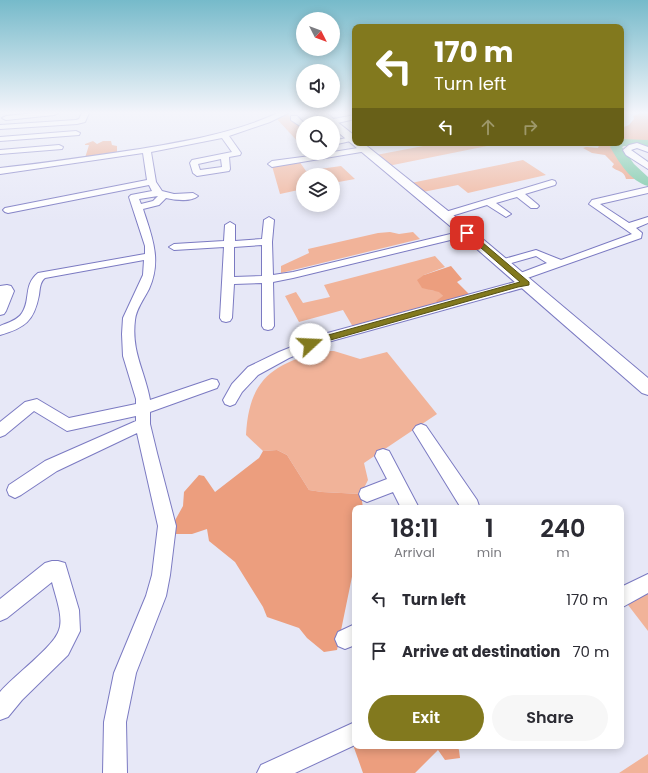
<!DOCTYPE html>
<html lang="en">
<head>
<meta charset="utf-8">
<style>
  body { margin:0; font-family:Poppins,sans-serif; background:#f7f7f7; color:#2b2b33; height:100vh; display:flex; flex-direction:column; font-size:15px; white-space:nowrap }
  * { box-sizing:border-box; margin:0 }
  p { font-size:13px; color:#7c7c81 }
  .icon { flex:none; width:22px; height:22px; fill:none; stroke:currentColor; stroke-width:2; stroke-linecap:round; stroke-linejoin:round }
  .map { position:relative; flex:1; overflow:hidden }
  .details { position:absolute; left:352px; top:505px; width:272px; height:244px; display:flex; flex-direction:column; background:#fff; border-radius:8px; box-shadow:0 2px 10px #0003 }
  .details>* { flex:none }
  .top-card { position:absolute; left:352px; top:24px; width:272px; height:122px; border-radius:8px; box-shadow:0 2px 10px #0003; background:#82791e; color:#fff; overflow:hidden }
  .needle { width:26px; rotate:132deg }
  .tools { position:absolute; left:296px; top:12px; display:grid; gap:8px }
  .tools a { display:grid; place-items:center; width:44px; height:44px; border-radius:50%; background:#fff; box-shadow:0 2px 10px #0003; font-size:20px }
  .pin { position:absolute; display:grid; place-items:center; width:34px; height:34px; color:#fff; margin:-17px; border-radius:8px; box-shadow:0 2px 6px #0006 }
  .me { position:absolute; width:44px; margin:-22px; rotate:70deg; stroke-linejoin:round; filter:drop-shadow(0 0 3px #0008) }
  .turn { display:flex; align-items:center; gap:14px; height:84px; padding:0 16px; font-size:18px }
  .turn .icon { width:52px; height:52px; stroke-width:2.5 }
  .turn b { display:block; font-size:28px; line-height:34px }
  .lanes { display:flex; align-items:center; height:38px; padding:0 16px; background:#0003; justify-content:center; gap:20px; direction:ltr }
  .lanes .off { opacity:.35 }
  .eta { display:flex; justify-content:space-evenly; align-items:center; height:68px; text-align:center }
  .eta b { font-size:24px; font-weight:600; line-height:28px }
  .action { display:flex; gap:8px; margin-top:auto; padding:8px 16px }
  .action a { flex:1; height:46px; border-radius:24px; background:#82791e; color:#fff; font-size:16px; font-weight:600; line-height:46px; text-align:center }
  .action a+a { background:#f7f7f7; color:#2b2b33 }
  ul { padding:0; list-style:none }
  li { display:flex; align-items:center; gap:12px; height:52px; padding:0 16px }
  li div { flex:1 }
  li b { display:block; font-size:15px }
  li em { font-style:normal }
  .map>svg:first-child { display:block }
  .green { fill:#f1b399 }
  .forest { fill:#ec9e7e }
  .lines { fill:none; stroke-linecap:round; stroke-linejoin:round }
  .river { fill:#6cc49d; fill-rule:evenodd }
  .minor-casing { stroke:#7b7ac2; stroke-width:2 }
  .major-casing { stroke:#7b7ac2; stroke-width:2 }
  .minor { fill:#fff; fill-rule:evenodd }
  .major { fill:#fff; fill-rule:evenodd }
  .route { fill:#82791e; stroke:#544f14 }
</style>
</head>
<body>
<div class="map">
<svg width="648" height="773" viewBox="0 0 648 773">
  <rect width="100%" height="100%" fill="#e7e8f7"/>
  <path class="green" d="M287 114 303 128V153L299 148 301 145 276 118Z
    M439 143H494L497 144 388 166 376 155Z
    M523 160 546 175 468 193 458 185 423 192 411 183Z
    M299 161 306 171 341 166 355 179 333 183V175H303V189L280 194 272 166Z
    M390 232 399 234 413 232 420 239 281 273V266L309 253 308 249 378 233Z
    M435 256 445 267 424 275 430 290 439 291 444 297 441 298 439 304 353 327 343 310 299 322 285 296 296 292 303 303 330 297 324 285Z
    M321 351H334L360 359 387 352 437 414 364 463 368 480 361 494 322 492 309 490 287 455 277 450 263 451 246 435C249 380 271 365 321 351Z
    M648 588V631L625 601Z
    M648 754V773H619Z"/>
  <path class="forest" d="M638 113H648V142L621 141V128L629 125 634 119 633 116 639 114Z
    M93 141 97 144 103 141H111L112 145 117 146V153L85 158 89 145H85V144Z
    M600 143H617L613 146 622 161 640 179H626C624 170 617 172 612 167L614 164 605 155 592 153 583 148 586 147 598 148Z
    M451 266 462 279 457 282 471 296 439 304 436 301 443 296 439 292 422 288 417 280 424 275Z
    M277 450 287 455 309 490 322 492 361 494 363 508H355V562L337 650 324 652 307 638 299 628 267 617 263 607 235 562 209 541 207 529 192 534H176L173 524 183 506 184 492 199 475 204 476 215 492 259 458 263 451Z
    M355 740V746H457L459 750 460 758 445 760 438 750 415 773H363L352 742Z"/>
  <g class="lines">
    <path class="river" d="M621 139 648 140V146H624L622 147 634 164 648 177V186C630 181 619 162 610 147L614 143H621Z"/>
    <g class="minor-casing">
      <path id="minor" d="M34 113H58L54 115 6 120 2 118 6 116Z
        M82 113H89L85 122 77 124 0 129V125L76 120 79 119Z
        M278 113H288L270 122 229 136 241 153 240 155 229 157 230 169 229 171 197 176 193 173 190 163 192 160 232 152 222 138 151 152 156 182 162 191 174 194 193 193 198 196C191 202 175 200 166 198L159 205 143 209C152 237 162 260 149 289 144 299 136 309 135 320 131 352 145 371 150 400L212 379 217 380 219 384 217 388 150 412V424L157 453 176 526 170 575 166 596 136 673 126 722 127 773H103L104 722 114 673 146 596 152 575 158 526 137 433 57 471 21 495 15 498 9 495 7 490 9 485 45 461 136 421V416L67 431 34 411 5 435 0 437V422L25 402 37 399 69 418 136 404V399L123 356 122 334 123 318 143 275 144 260 45 278C40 282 40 288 39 295 34 321 25 328 0 335V326C7 323 18 320 22 313 31 300 23 285 38 273L145 254V246L129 197 131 195 152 191 149 185 8 213 5 212 3 210 5 208 147 180 143 153 0 174V168C47 163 93 156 140 149 187 141 234 133 278 113ZM221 159 222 167 200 170 198 164ZM158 196 153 201 141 204 139 199Z
        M355 115V119L333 124 327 122 328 120Z
        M291 116H297L304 123 303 128 291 120Z
        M76 131 80 133 79 135 0 141V137Z
        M355 136V140L333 145V141Z
        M637 143 648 147V152L637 148 631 150 648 162V169L626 155 623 150 629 145Z
        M59 145 63 147 62 149 0 154V150Z
        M364 147H367V151L272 167 268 164 272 161 333 153V152Z
        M552 180 555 181 556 183 555 185 525 194 537 204 539 206 537 208H531L517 197 496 203 511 214 506 217 487 205 445 218 440 215 442 213Z
        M648 187V193L600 204 629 223 648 217V223L636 228 642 233 641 238 519 281 515 279 513 277 515 275 547 263 536 256 501 266 496 263 497 261 536 250 561 260 632 234 589 204 592 200Z
        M269 217 274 220 272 242 273 275 293 272 467 230 472 233 467 236 293 278 273 282 274 326 272 329 268 330 264 329 262 326V283L234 284 232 318 230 321 226 322 222 321 220 318 224 247 174 250 169 247 174 244 224 241 225 225 230 222 235 225V241L262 239 264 220ZM262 245V276L234 277V247Z
        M526 279 530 280 532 283 530 286 328 342 289 358 258 375 242 392 235 404 230 406 225 404 223 400 232 384 248 367 279 352 324 334Z
        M7 285 11 286 14 291 6 311 4 314 0 315V286Z
        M421 424 426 426 477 500 479 506V508H461L413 430 416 426Z
        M383 449 389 451 419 508H401L393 492 367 502 361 499 359 494 361 489 387 479 375 456 377 451Z
        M52 561H58L65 563 79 610 80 631 68 655 22 700 8 717 0 720V692C13 676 54 647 59 630 64 617 55 595 52 582L7 618 0 621V599L45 563Z
        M648 574V593L621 608V587Z
        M355 624V645L345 649 338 646 335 639 338 632Z
        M355 722V745L295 773H257L261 765Z"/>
    </g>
    <g class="major-casing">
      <path id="major" d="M315 113H326L355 136V143H363L472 230 648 378V395L642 393 462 236 333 128V123H327Z"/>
    </g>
    <use href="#minor" class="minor"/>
    <use href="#major" class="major"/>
  </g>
  <linearGradient id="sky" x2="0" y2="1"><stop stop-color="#76baca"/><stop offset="0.51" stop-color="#f4f5fb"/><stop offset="1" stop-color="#f4f5fb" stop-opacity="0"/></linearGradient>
  <rect width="648" height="221" fill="url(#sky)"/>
  <path class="route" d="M465 231H469L529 282V285L518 287 327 341 310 347H308L306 344 308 342 321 337 520 282 465 234Z"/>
</svg>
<div class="tools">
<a><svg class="needle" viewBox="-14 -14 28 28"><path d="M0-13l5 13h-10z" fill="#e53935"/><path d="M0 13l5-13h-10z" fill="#7c7c81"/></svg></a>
<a><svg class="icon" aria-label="sound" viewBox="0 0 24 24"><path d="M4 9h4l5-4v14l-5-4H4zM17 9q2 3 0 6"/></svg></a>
<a><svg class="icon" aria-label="search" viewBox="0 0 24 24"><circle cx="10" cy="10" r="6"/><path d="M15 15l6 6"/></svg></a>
<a><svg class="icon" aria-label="layers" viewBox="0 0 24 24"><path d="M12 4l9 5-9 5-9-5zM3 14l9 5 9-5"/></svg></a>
</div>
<div class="pin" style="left:467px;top:233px;background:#d93025"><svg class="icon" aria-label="arrive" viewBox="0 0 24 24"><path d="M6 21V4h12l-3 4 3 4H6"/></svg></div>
<svg class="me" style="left:310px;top:344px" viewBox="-20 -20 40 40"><circle r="19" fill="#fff"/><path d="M0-13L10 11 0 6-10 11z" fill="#82791e"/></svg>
<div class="top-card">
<div class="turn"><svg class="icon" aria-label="left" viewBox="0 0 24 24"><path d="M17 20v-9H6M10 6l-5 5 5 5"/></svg><div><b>170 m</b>Turn left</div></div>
<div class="lanes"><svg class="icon" aria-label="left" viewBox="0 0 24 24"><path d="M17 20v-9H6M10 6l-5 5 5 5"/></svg><svg class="icon off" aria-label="ahead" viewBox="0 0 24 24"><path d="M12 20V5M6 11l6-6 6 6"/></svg><svg class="icon off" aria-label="right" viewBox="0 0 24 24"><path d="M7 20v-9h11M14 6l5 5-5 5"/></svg></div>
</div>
<section class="details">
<div class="eta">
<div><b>18:11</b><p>Arrival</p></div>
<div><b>1</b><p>min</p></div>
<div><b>240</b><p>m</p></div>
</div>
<ul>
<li><svg class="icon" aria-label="left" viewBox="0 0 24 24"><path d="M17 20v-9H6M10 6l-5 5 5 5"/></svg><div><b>Turn left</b></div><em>170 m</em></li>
<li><svg class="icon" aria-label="arrive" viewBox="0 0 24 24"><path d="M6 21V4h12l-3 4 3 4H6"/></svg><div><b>Arrive at destination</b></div><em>70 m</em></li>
</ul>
<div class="action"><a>Exit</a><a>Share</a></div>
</section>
</div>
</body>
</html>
